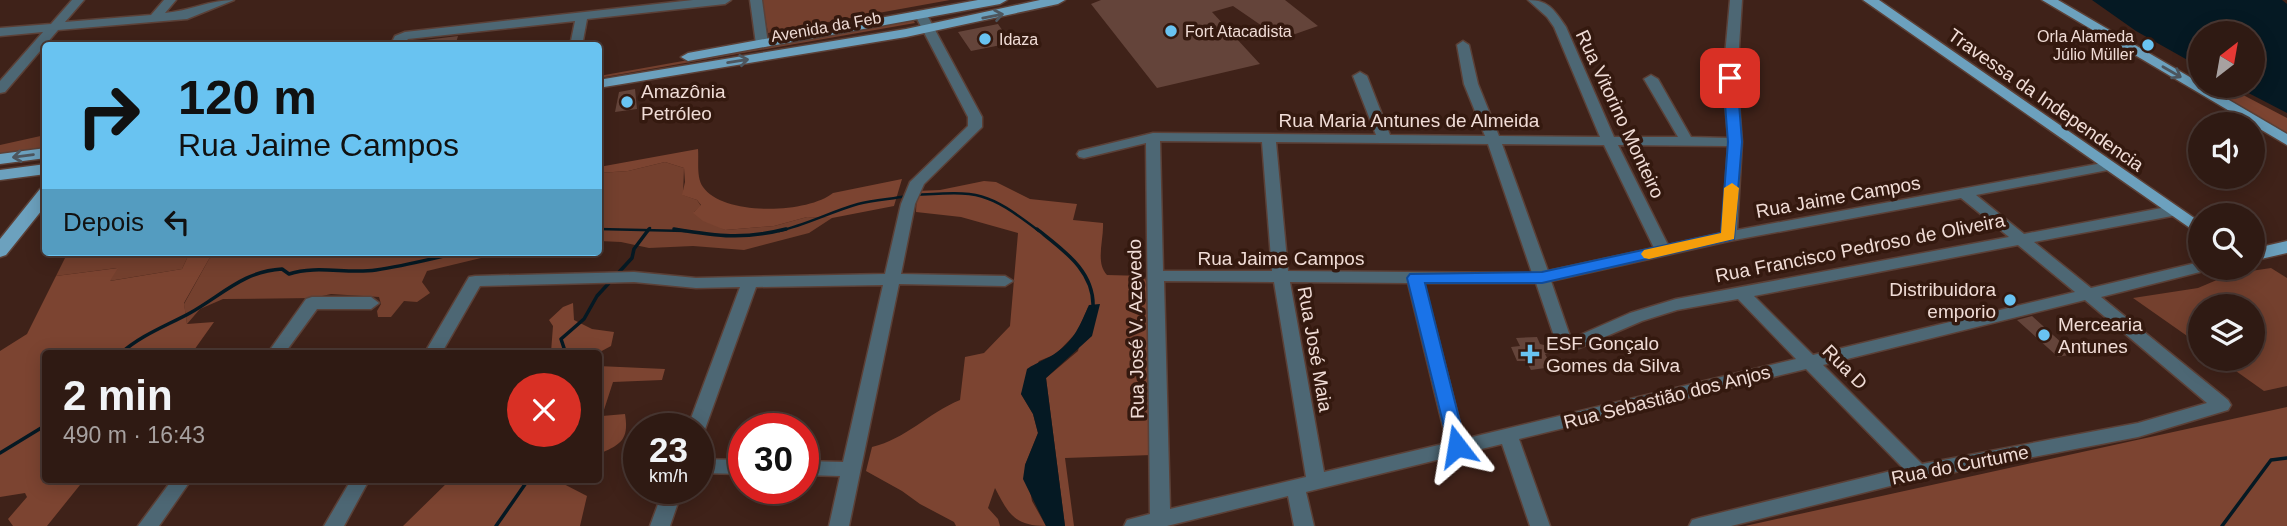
<!DOCTYPE html>
<html lang="pt">
<head>
<meta charset="utf-8">
<style>
  body { margin:0; font-family:Helvetica,sans-serif; background:#3b2721; color:#f1f3f6; height:100vh; display:flex; flex-direction:column; font-size:26px; white-space:nowrap }
  * { box-sizing:border-box; margin:0 }
  p { font-size:23px; color:#a7a1a0 }
  .icon { flex:none; width:38px; height:38px; fill:none; stroke:currentColor; stroke-width:2; stroke-linecap:round; stroke-linejoin:round }
  .map { position:relative; flex:1; overflow:hidden }
  .side { position:absolute; left:42px; top:350px; width:560px; height:133px; display:flex; flex-direction:column; background:#2f1a13; border-radius:7px; box-shadow:0 4px 18px #0003,0 0 0 2px #4a3833 }
  .side>* { flex:none }
  .top-card { position:absolute; left:42px; top:42px; width:560px; height:214px; border-radius:7px; box-shadow:0 4px 18px #0003,0 0 0 2px #4a3833; background:#69c3f1; color:#111; overflow:hidden }
  .needle { width:46px; rotate:31deg }
  .tools { position:absolute; left:2188px; top:21px; display:grid; gap:14px }
  .tools a { display:grid; place-items:center; width:77px; height:77px; border-radius:50%; background:#2f1a13; box-shadow:0 4px 18px #0003,0 0 0 2px #4a3833; font-size:35px }
  .speed { position:absolute; left:623px; top:413px; display:flex; gap:14px; font-size:35px; font-weight:700; text-align:center }
  .speed>* { display:grid; place-content:center; width:91px; height:91px; border-radius:50%; background:#2f1a13; box-shadow:0 4px 18px #0003,0 0 0 2px #4a3833; line-height:1 }
  .speed small { font-size:18px; font-weight:400 }
  .speed .limit { border:10px solid #d22; background:#fff; color:#111 }
  .pin { position:absolute; display:grid; place-items:center; width:60px; height:60px; color:#fff; margin:-30px; border-radius:14px; box-shadow:0 4px 10px #0006 }
  .me { position:absolute; width:77px; margin:-38px; rotate:346deg; stroke-linejoin:round; filter:drop-shadow(0 0 5px #0008) }
  .turn { display:flex; align-items:center; gap:24px; height:147px; padding:0 21px; font-size:32px }
  .turn .icon { width:91px; height:91px; stroke-width:2.5 }
  .turn b { display:block; font-size:49px; line-height:60px }
  .then { display:flex; align-items:center; height:66px; padding:0 21px; background:#0003; gap:14px; font-size:26px }
  .round { display:grid; place-items:center; flex:none; width:74px; height:74px; border-radius:37px; background:#3b2721 }
  .summary { display:flex; align-items:center; justify-content:space-between; height:119px; padding:0 21px }
  h1 { font-size:42px; font-weight:700; line-height:52px }
  .map>svg:first-child { display:block }
  .green { fill:#74402e }
  .forest { fill:#7c4431 }
  .water { fill:#051923 }
  .lines { fill:none; stroke-linecap:round; stroke-linejoin:round }
  .stream-far1 { stroke:#051923; stroke-width:2.5 }
  .stream { stroke:#051923; stroke-width:3.5 }
  .building { fill:#64443a }
  .minor-casing { stroke:#5b4037; stroke-width:3 }
  .major-casing { stroke:#5b4037; stroke-width:3 }
  .minor { fill:#4d6774; fill-rule:evenodd }
  .major { fill:#6ca1be; fill-rule:evenodd }
  .oneway { stroke:#4d565e }
  .route { fill:#1a73e8; stroke:#114b97; stroke-width:2 }
  .slow { fill:#f59e0b }
  .poi-dot { fill:#69c3f1; stroke:#34190f; stroke-width:2.5 }
  .labels { text-anchor:middle; dominant-baseline:central; stroke-width:7; stroke-linejoin:round; paint-order:stroke }
  .far-street-label { font-size:16px; fill:#f0dcd6; stroke:#34190f }
  .far-poi-label { font-size:16px; fill:#f0dcd6; stroke:#34190f; text-anchor:start }
  .poi-label { font-size:19px; fill:#f0dcd6; stroke:#34190f; text-anchor:start }
  .street-label { font-size:19px; fill:#f0dcd6; stroke:#34190f }
</style>
</head>
<body>
<div class="map">
<svg width="2287" height="526" viewBox="0 0 2287 526">
  <rect width="100%" height="100%" fill="#3f2219"/>
  <path class="green" d="M762 0H950L768 33Z
    M913 20 915 23 599 78V76Z
    M45 135V150L0 156V145Z
    M665 162 684 168 683 195 697 200 701 206 694 212 725 230 774 226 807 217 832 218 809 233 744 250 693 246 649 248 621 242 599 241V173L628 171Z
    M68 252H190L182 269 109 281 117 268 56 276Z
    M218 252H506L427 271 422 282 430 293 417 302 404 301 391 317H378L377 311 381 304 379 297 331 294 313 298 223 299 200 309 187 324 184 304 209 259Z
    M2271 268 2287 278V386L2264 391 2219 359H2252V306H2200V345L2133 298 2198 288 2231 274Z"/>
  <path class="forest" d="M2201 86H2226L2287 118V135Z
    M698 149C699 160 696 178 703 187 723 216 807 214 833 193L902 179 894 206 832 218 807 217 774 226 725 230 703 221 693 213 701 205 697 200 682 195 685 182 684 168 665 162 628 171 599 173V167Z
    M984 181 996 182 1030 199 1077 204 1073 220 1103 223C1104 239 1095 263 1107 275L1145 276 1149 299 1152 455 1065 458 1074 526H1065L1046 378 1078 351 1089 305 1077 332 1056 354 1039 361 1021 394 1033 414 1038 433 1025 465 1032 501 1046 526C1015 526 1009 515 995 488L988 508 998 519 1000 526H956L954 522 920 504 902 491 866 471 872 447C906 439 928 413 960 400L965 357 984 353 1010 326 1018 233 961 217 916 212 917 191 940 190Z
    M190 252H218L209 259 184 303 187 324 214 322 192 353 46 354V480H84L47 526H13L8 519 27 497 25 493 0 497V351L27 334 56 276 118 268 110 281 182 269Z
    M573 303 574 320 592 329 614 332 611 346 598 353H548L551 352 553 326 549 320 563 307Z
    M598 366 665 369 662 380 613 382 602 416 625 414C629 439 622 444 599 454Z
    M2287 407V526H1745Z
    M450 480H556L587 496 580 526H403Z"/>
  <path class="water" d="M2092 0H2282L2287 4V113L2235 86H2252V33H2200V67L2136 31Z
    M1100 304 1092 336 1046 378 1065 526H1046L1023 479 1025 465 1038 433 1033 414 1021 394 1027 369C1037 362 1048 359 1057 352 1074 341 1081 323 1089 305Z"/>
  <g class="lines">
    <path class="stream-far1" d="M915 195C980 191 986 191 1039 231
      M598 229 686 231
      M648 231 650 228
      M779 231C806 225 830 212 858 204 874 200 891 199 907 196"/>
    <path class="stream" d="M674 229C718 236 742 240 786 229
      M1037 229C1063 250 1095 271 1093 308
      M120 354C141 335 166 326 190 313 222 295 244 271 282 269L289 274C316 265 347 274 376 270 405 266 434 258 462 252
      M566 354 561 339 584 319 597 296 632 258 634 249 649 229
      M0 453 46 425
      M496 526 528 480
      M2222 526 2271 460 2287 458"/>
  </g>
  <path class="building" d="M1101 0H1285L1318 26 1281 39 1233 6 1212 12 1260 64 1157 88 1091 4Z
    M998 24 1011 43 971 51 958 32Z
    M458 36 455 46H418L417 41Z
    M635 89 637 109 615 112 619 92Z
    M2032 316 2074 354 2058 357 2017 320Z
    M1537 337 1540 344 1564 350 1545 354 1552 367 1531 370 1526 361H1517L1511 347 1520 346 1516 338Z"/>
  <g class="lines">
    <g class="minor-casing">
      <path id="minor" d="M72 0H84L65 22 151 15 164 0H176L165 13C189 11 210 0 234 0L187 19 58 30 5 92 0 93V81L43 32 0 36V28L51 24Z
        M693 0H731L725 4 587 19 582 46H570L575 21 408 39 402 46H390L395 36 405 32Z
        M750 0H762L768 44 766 47H758L756 44Z
        M1528 0C1549 0 1555 11 1566 27L1614 137H1678L1644 79 1651 75 1658 79 1691 137 1728 138 1723 78 1730 0H1742L1737 78 1742 142 1737 230 2108 162 2113 163 2115 166 2108 170 1976 195 2024 234 2172 206 2177 208 2179 211 2177 214 2172 216 2034 242 2091 288 2200 262V268H2207L2200 272 2101 297 2228 400 2231 405 2228 410 2138 437 1918 479 1731 526H1689L1692 520 1699 518 1903 468 1806 369 1519 439 1550 526H1530L1502 444 1306 492 1314 526H1294L1288 496 1167 526H1124L1127 520 1150 514 1146 143 1084 158 1079 157 1077 154 1079 151 1153 133 1376 135 1353 76 1360 72 1367 76 1390 135 1485 136 1464 84 1457 45 1463 41 1469 45 1478 84 1499 136 1600 137 1554 27 1547 17ZM1160 141 1262 142 1272 271H1163ZM1276 142 1488 144 1532 273 1288 271ZM1502 144 1604 145 1654 248 1548 271ZM1618 145 1728 146 1722 233 1668 245ZM1961 198 2009 237 1676 299 1630 313 1573 338 1570 336 1551 281 1729 241ZM2018 245 2075 292 1813 355 1754 296ZM1164 281 1274 282 1306 477 1170 509ZM1290 282 1408 283 1447 443 1324 472ZM1424 283H1536L1555 339 1557 343 1572 351 1642 321 1677 310 1738 299 1796 359 1464 439ZM2085 300 2207 403 2138 423 1922 464 1823 365Z
        M921 11 927 15 982 117V127L924 184 915 204 901 274 1005 276 1013 281 1005 286 899 284 849 526H829L840 476 803 475V461L843 462 883 285 756 287 705 429 698 435V429H687L740 287 696 288 634 282 480 286 441 354H424L469 277 475 276 634 272 696 278 885 274 901 204 910 182 968 126V117L915 15Z
        M312 297H371L379 303 371 309H317L284 354H267L306 299Z
        M698 459 744 460V474L698 473Z
        M172 480H191L159 526H138Z
        M351 480H369L344 526H324Z
        M664 488H683L670 526H650Z"/>
    </g>
    <g class="major-casing">
      <path id="major" d="M978 0H1007L1000 4 688 61 681 57 688 53Z
        M1040 0H1065L1058 4 906 37 598 88V80L906 29Z
        M1863 0H1879L2200 222V235Z
        M2042 0H2058L2200 83V86H2205L2287 134V145Z
        M46 148V158L0 164V154Z
        M46 164V174L0 180V170Z
        M46 188V205L6 255 0 257V239L40 189Z
        M2287 241V253L2252 261V249Z"/>
    </g>
    <use href="#minor" class="minor"/>
    <use href="#major" class="major"/>
  </g>
  <defs><path id="oneway-shaft" d="M-6 0H5M1.5-3L5.5 0L1.5 3" fill="none" stroke-width="1.6" stroke-linecap="round" stroke-linejoin="round" transform="scale(1.75)"/></defs>
  <g class="oneway">
    <use href="#oneway-shaft" transform="translate(993 16) rotate(-11)"/>
    <use href="#oneway-shaft" transform="translate(738 61) rotate(-9)"/>
    <use href="#oneway-shaft" transform="translate(2172 72) rotate(30)"/>
    <use href="#oneway-shaft" transform="translate(23 156) rotate(173)"/>
  </g>
  <path class="route" d="M1730 74 1737 78 1742 142 1734 239 1542 283H1425L1466 446 1464 451H1450L1407 278 1410 274 1542 272 1721 233 1728 142 1723 78Z"/>
  <path class="slow" d="M1732 183 1739 188 1734 239 1649 259 1644 258 1641 254 1644 250 1721 233 1724 188Z"/>
  <g class="poi-dot">
    <circle cx="1171" cy="31" r="7"/>
    <circle cx="985" cy="39" r="7"/>
    <circle cx="2148" cy="45" r="7"/>
    <circle cx="627" cy="102" r="7"/>
    <circle cx="2010" cy="300" r="7"/>
    <circle cx="2044" cy="335" r="7"/>
    <path d="M1526.5 343.5h7v7h7v7h-7v7h-7v-7h-7v-7h7z"/>
  </g>
  <g class="labels">
    <g class="far-street-label">
      <text transform="translate(826 27) rotate(-10)">Avenida da Feb</text>
    </g>
    <g class="far-poi-label">
      <text x="1185" y="31">Fort Atacadista</text>
      <text x="2134" y="36" text-anchor="end">Orla Alameda<tspan x="2134" dy="18">Júlio Müller</tspan></text>
      <text x="999" y="39">Idaza</text>
    </g>
    <g class="poi-label">
      <text x="641" y="91">Amazônia<tspan x="641" dy="22">Petróleo</tspan></text>
      <text x="1996" y="289" text-anchor="end">Distribuidora<tspan x="1996" dy="22">emporio</tspan></text>
      <text x="2058" y="324">Mercearia<tspan x="2058" dy="22">Antunes</tspan></text>
      <text x="1546" y="343">ESF Gonçalo<tspan x="1546" dy="22">Gomes da Silva</tspan></text>
    </g>
    <g class="street-label">
      <text transform="translate(2046 100) rotate(35)">Travessa da Independencia</text>
      <text transform="translate(1620 114) rotate(65)">Rua Vitorino Monteiro</text>
      <text x="1409" y="120">Rua Maria Antunes de Almeida</text>
      <text transform="translate(1838 197) rotate(-10)">Rua Jaime Campos</text>
      <text transform="translate(1860 248) rotate(-11)">Rua Francisco Pedroso de Oliveira</text>
      <text x="1281" y="258">Rua Jaime Campos</text>
      <text transform="translate(1136 329) rotate(-91)">Rua José V. Azevedo</text>
      <text transform="translate(1315 349) rotate(80)">Rua José Maia</text>
      <text transform="translate(1845 367) rotate(45)">Rua D</text>
      <text transform="translate(1667 397) rotate(-14)">Rua Sebastião dos Anjos</text>
      <text transform="translate(1960 465) rotate(-11)">Rua do Curtume</text>
    </g>
  </g>
</svg>
<div class="tools">
<a><svg class="needle" viewBox="-14 -14 28 28"><path d="M0-13l5 13h-10z" fill="#e53935"/><path d="M0 13l5-13h-10z" fill="#a7a1a0"/></svg></a>
<a><svg class="icon" aria-label="sound" viewBox="0 0 24 24"><path d="M4 9h4l5-4v14l-5-4H4zM17 9q2 3 0 6"/></svg></a>
<a><svg class="icon" aria-label="search" viewBox="0 0 24 24"><circle cx="10" cy="10" r="6"/><path d="M15 15l6 6"/></svg></a>
<a><svg class="icon" aria-label="layers" viewBox="0 0 24 24"><path d="M12 4l9 5-9 5-9-5zM3 14l9 5 9-5"/></svg></a>
</div>
<div class="speed"><div>23<small>km/h</small></div><div class="limit">30</div></div>
<div class="pin" style="left:1730px;top:78px;background:#d93025"><svg class="icon" aria-label="arrive" viewBox="0 0 24 24"><path d="M6 21V4h12l-3 4 3 4H6"/></svg></div>
<svg class="me" style="left:1457px;top:446px" viewBox="-20 -20 40 40"><path d="M0-17L14 15 0 8-14 15z" fill="#1a73e8" stroke="#fff" stroke-width="4"/></svg>
<div class="top-card">
<div class="turn"><svg class="icon" aria-label="right" viewBox="0 0 24 24"><path d="M7 20v-9h11M14 6l5 5-5 5"/></svg><div><b>120 m</b>Rua Jaime Campos</div></div>
<div class="then">Depois<svg class="icon" aria-label="left" viewBox="0 0 24 24"><path d="M17 20v-9H6M10 6l-5 5 5 5"/></svg></div>
</div>
<section class="side">
<div class="summary"><div><h1>2 min</h1><p>490 m · 16:43</p></div><a class="round" style="background:#d93025;color:#fff"><svg class="icon" aria-label="close" viewBox="0 0 24 24"><path d="M6 6l12 12M18 6L6 18"/></svg></a></div>
</section>
</div>
</body>
</html>
